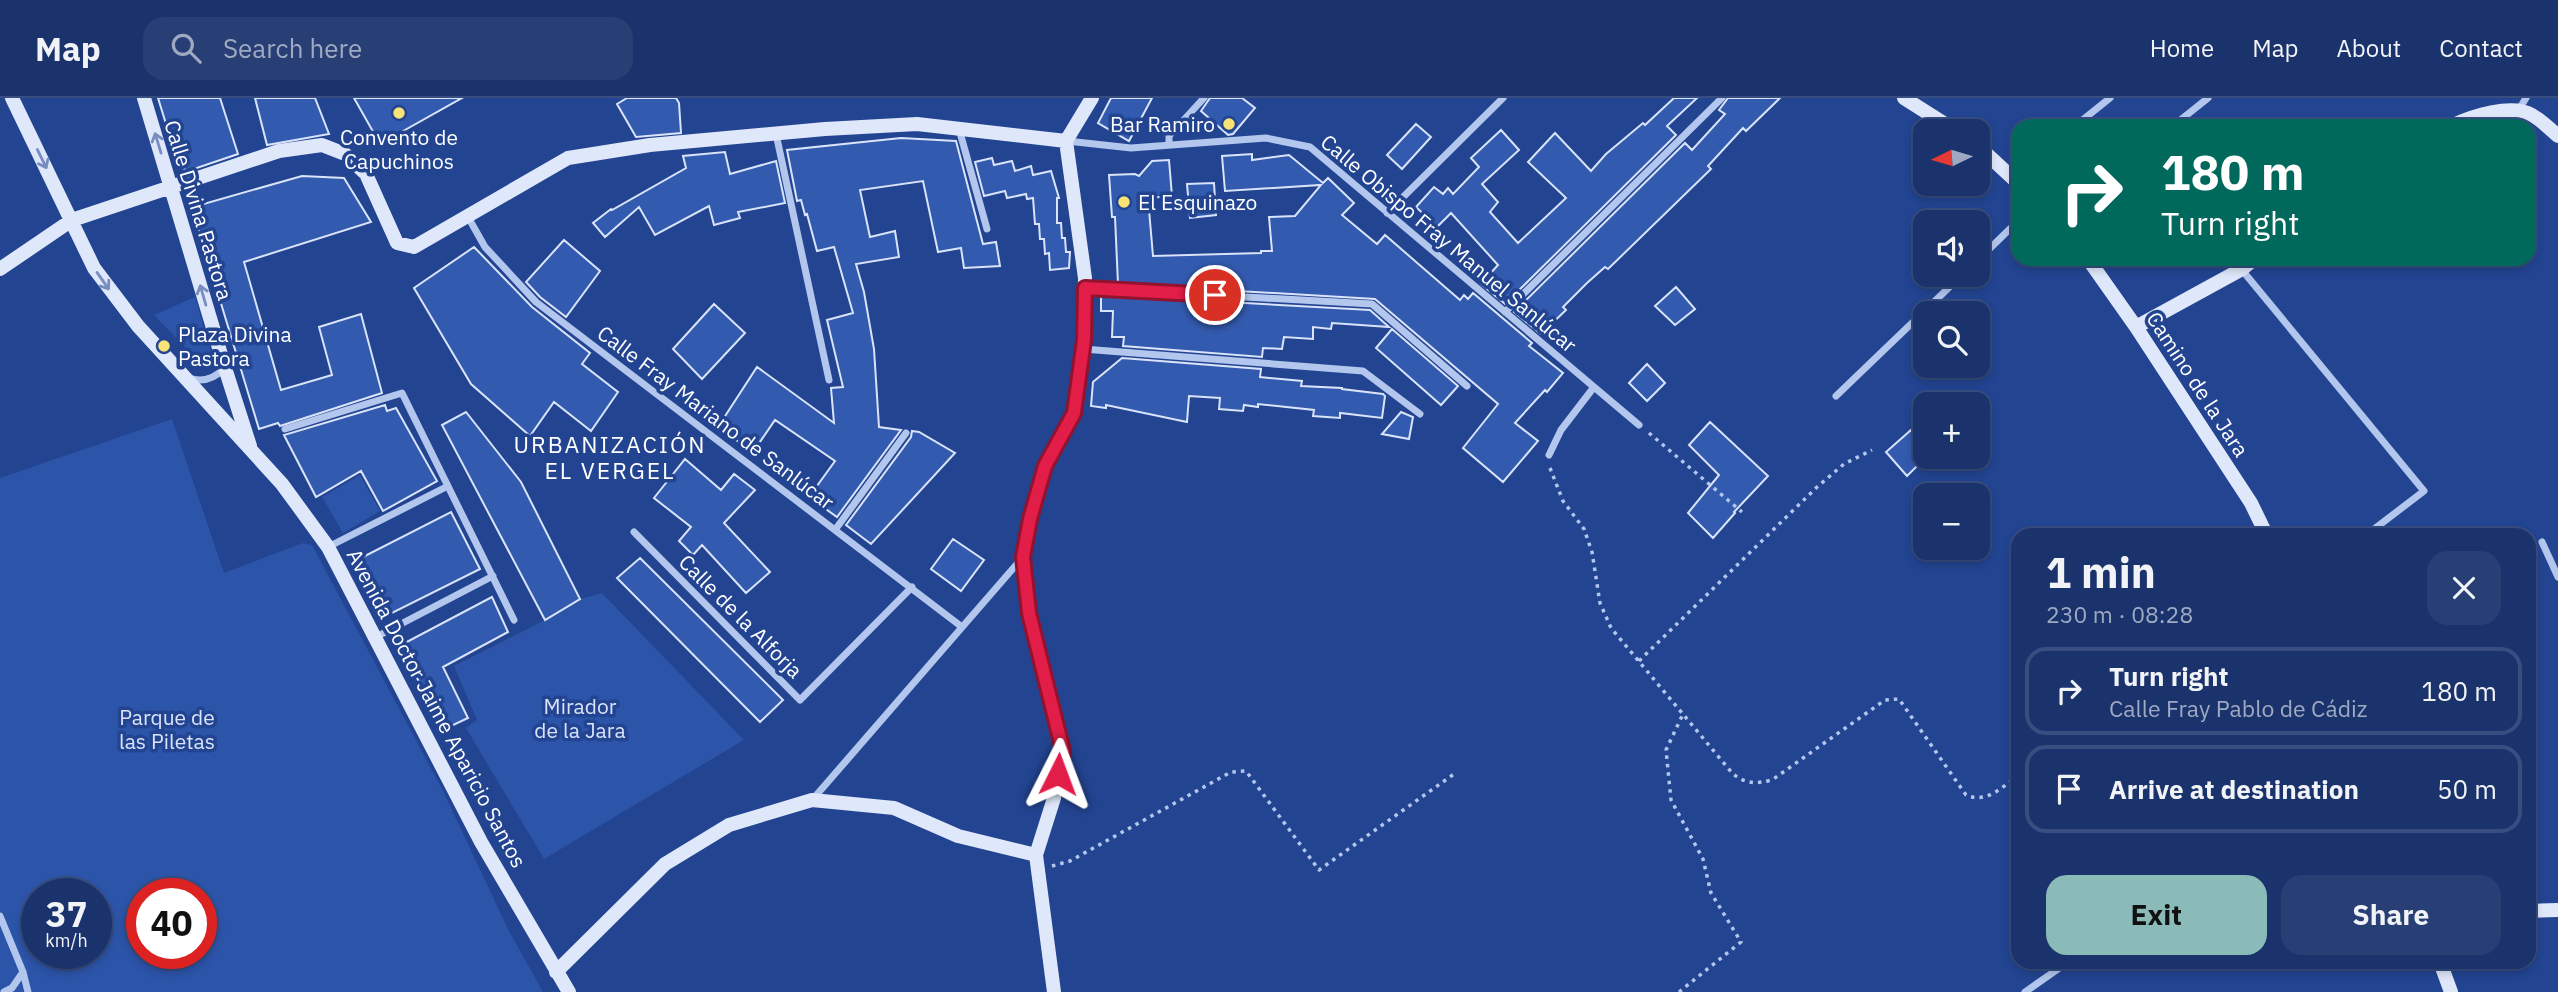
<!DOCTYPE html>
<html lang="en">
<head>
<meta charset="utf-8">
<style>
  body { margin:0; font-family:"IBM Plex Sans",sans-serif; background:#273f75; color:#f1f3f6; height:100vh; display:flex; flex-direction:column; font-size:26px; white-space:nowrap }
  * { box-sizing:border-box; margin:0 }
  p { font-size:23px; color:#9faac2 }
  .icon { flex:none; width:38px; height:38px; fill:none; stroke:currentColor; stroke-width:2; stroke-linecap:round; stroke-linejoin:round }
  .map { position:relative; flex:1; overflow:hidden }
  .drawer { position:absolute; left:2011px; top:430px; width:525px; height:441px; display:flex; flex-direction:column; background:#1a336d; border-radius:21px; box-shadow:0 4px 10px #0003,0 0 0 2px #384e80 }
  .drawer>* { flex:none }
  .guide { position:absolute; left:2011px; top:21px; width:525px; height:147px; border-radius:21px; box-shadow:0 4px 10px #0003,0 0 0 2px #384e80; background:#00695c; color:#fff; overflow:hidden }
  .needle { width:46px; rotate:265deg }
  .fabs { position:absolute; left:1913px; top:21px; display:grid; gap:14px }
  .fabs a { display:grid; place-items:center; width:77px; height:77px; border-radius:14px; background:#1a336d; box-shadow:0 4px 10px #0003,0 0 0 2px #384e80; font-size:35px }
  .speed { position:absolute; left:21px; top:780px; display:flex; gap:14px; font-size:35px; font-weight:700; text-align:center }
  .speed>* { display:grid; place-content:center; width:91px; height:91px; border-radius:50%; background:#1a336d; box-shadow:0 4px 10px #0003,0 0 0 2px #384e80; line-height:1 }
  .speed small { font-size:18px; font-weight:400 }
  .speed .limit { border:10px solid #d22; background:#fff; color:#111 }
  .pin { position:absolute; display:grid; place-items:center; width:60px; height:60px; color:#fff; margin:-30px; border:4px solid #fff; border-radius:50%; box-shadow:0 2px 7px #0007 }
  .me { position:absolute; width:77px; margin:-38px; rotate:3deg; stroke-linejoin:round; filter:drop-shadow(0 0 5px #0008) }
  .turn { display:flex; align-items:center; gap:24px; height:147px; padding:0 35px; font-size:32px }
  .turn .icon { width:91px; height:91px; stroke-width:2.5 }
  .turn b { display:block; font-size:49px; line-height:60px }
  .round { display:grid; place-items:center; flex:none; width:74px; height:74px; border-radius:21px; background:#273f75 }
  .headline { display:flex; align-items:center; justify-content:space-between; height:119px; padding:0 35px }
  h1 { font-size:42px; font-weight:800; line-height:52px }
  .cta { display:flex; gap:14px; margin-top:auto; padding:14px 35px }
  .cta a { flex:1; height:80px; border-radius:21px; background:#8bbbb9; color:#111; font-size:28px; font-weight:800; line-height:80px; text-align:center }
  .cta a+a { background:#273f75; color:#f1f3f6 }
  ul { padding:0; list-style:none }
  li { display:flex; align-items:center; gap:21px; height:88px; margin:0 14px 10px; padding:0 21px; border:4px solid #384e80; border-radius:21px }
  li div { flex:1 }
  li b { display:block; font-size:26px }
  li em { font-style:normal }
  header { display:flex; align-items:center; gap:42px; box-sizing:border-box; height:98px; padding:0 35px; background:#1a336d; border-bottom:2px solid #384e80 }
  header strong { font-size:33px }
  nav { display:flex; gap:38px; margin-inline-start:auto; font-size:24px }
  .search { width:490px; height:63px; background:#273f75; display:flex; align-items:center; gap:18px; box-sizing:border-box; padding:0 24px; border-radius:21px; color:#9faac2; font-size:26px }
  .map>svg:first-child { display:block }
  .green { fill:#2c54a9; fill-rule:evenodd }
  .building { fill:#325aae; stroke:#d9e3f9; stroke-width:2 }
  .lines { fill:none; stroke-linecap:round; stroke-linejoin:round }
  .path { stroke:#b3c6ed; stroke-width:3.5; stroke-dasharray:3.5 5; stroke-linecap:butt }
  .street { stroke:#b3c6ed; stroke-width:7 }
  .secondary { stroke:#dfe7fa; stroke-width:14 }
  .oneway { stroke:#778dc0 }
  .route-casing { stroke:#92132f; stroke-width:18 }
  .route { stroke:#e11d48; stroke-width:12 }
  .poi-dot { fill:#f8e376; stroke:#224491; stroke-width:2.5 }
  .labels { text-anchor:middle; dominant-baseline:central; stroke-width:7; stroke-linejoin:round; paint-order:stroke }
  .poi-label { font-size:21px; fill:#fff; stroke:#224491; text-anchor:start }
  .street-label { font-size:21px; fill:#fff; stroke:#224491 }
  .park-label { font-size:21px; fill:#d9e3f9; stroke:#224491 }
  .neighbourhood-label { font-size:23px; letter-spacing:2px; fill:#fff; stroke:#224491 }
</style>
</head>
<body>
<header>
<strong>Map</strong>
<div class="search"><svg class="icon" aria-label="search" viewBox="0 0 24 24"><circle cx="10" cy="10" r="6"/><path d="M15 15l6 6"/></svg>Search here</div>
<nav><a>Home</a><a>Map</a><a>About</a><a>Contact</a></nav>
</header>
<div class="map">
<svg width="2558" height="894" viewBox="0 0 2558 894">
  <rect width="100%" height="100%" fill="#224491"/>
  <path class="green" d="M195 199 214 264V269L206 271 154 217Z
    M172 321 224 475 303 445 312 447 443 693 508 831 543 894H0V380ZM37 796H96V856H37ZM142 796H201V856H142Z
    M360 377 380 413 343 435 322 399Z
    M602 495 744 642 544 761 466 630 477 622 454 568 545 522 580 501Z"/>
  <path class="building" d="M158 0H220L238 56 188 73 179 68Z
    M255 0H315L329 36 267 47Z
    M354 0H462L380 46Z
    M627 0H676L679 5 681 35 636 39 617 6Z
    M1111 0H1152L1129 43 1098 25Z
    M1210 0H1242L1255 10 1233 36 1228 37 1201 13Z
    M1674 0H1697L1667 28 1676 37 1505 206 1481 186 1498 167 1451 115 1437 129 1416 109 1434 89 1443 96 1448 90 1453 96 1479 69 1471 60 1501 32 1519 52 1482 86 1498 104 1490 114 1518 145 1566 100 1528 64 1555 35 1591 73 1606 56 1643 25 1645 27Z
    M1728 0H1780L1746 33 1743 30 1708 68 1711 71 1608 171 1605 169 1587 185 1563 209 1566 212 1541 236 1514 214 1685 45 1692 52 1725 16 1719 12Z
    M1416 26 1431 39 1402 71 1387 57Z
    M901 40 956 43 983 146 996 144 1000 168 964 170 961 150 938 154 923 83 860 92 870 139 895 133 899 159 856 166 864 194 874 251 879 329 901 332 837 419 809 399 835 363 775 322 753 354 718 329 757 269 834 325 831 290 843 289 827 222 853 215 834 149 817 153 807 116 805 117 801 102 797 103 787 52Z
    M725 54 730 76 776 63 785 105 738 114 740 120 714 127 709 108 655 137 639 109 605 139 593 125 611 111 612 112 686 70 683 58Z
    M1252 56V62L1289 57 1323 85 1328 80 1354 105 1342 117 1377 146 1385 137 1460 202 1464 197 1468 201 1473 195 1532 245 1529 248 1563 275 1547 294 1545 292 1515 325 1538 343 1503 384 1463 350 1498 306 1375 201 1118 186 1115 119H1112L1109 77 1135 76 1139 78 1152 63 1169 62 1172 98 1148 100 1153 158 1261 155V153H1272L1269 119 1295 118 1321 87 1225 93 1222 58Z
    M992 60 994 67 1012 63 1015 73 1031 68 1033 77 1051 73 1059 100H1057V125H1061L1062 140H1065L1066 154H1070L1069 170 1050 172 1049 155 1045 156 1044 141H1040L1039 126H1035L1033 100 1027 101 1026 96 1007 100 1005 93 984 98 975 64Z
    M302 78 344 80 371 124 244 164 281 292 332 277 319 229 361 216 382 295 280 328 278 325 259 331 197 126 200 107Z
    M1214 85 1216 117 1190 120 1187 86Z
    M564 142 600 173 566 219 540 199 526 184Z
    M474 149 532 209 590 255 582 266 618 294 591 333 554 304 530 338 471 286 414 190Z
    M1676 189 1695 211 1675 227 1655 208Z
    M1101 197 1370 212 1389 229 1332 225 1331 231 1313 229V241L1284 239 1282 251 1263 250 1262 259 1123 248 1124 239H1112L1113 213H1101Z
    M714 206 745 235 702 281 673 251Z
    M1392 231 1458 288 1441 307 1376 250Z
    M1122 260 1261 271 1260 279 1302 283 1301 288 1342 290V291L1383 296 1385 298 1382 320 1340 315V320L1313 318 1314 312 1258 306V309L1244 307 1243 313 1219 311 1220 300 1189 298 1187 324 1106 307V310L1091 308 1093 284Z
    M1647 266 1665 285 1647 303 1629 285Z
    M385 307 387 313 396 310 437 383 383 413 361 373 316 399 284 337Z
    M466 314 521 384 580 501 545 522 442 327Z
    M1401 314 1413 319 1409 341 1382 336Z
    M1710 324 1768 378 1734 414 1735 415 1713 440 1688 415 1719 377 1689 347Z
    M1911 332 1925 348V360L1907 378 1886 354Z
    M912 333 919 334 955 355 871 446 846 427 911 339Z
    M685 361 721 392 734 376 755 392 724 425 770 474 746 495 702 447 693 457 679 443 691 429 654 400Z
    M451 414 480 471 386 518 357 462Z
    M953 441 984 462 961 493 931 471Z
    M640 460 783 602 760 624 617 480Z
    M492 499 508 534 443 569 468 620 449 629 434 602 426 606 417 588 420 586 401 547Z"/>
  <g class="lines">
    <path class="path" d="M1649 335 1742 414
      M1550 370 1563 403 1584 431 1592 454 1600 505 1611 530 1733 676C1746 686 1756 686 1772 682L1885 602 1899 601 1966 697C1986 706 2002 689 2018 678
      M1639 563 1817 389 1844 366 1872 352
      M1052 768 1070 763 1231 674 1246 673 1319 772 1454 676
      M1679 894 1741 844 1711 795 1703 761 1671 702 1666 652 1683 616"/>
    <path class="street" d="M2518 13 2526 0
      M2075 28 2110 0
      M2173 28 2208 0
      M959 31 987 131
      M776 36 829 282
      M1067 43 1131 50 1266 40 1310 49 1639 327
      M1169 47V38L1204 0
      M1387 115 1503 0
      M468 119 485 149 536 204 962 529
      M1978 162 2018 123
      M2242 172 2424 393 2365 438
      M1085 190 1372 206 1467 288
      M1505 214 1722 0
      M1083 251 1363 273 1420 316
      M189 280C203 285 215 280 225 270
      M1836 298 1962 177
      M285 331 402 295 514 522
      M1549 357 1561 332 1594 289
      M835 432 906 335
      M634 434 800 602 912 489
      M2542 444 2558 479
      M328 449 448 388
      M376 539 493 478
      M813 701 1023 459
      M0 818 23 874 28 894
      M4 894 12 890 23 874
      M2025 894 2068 864"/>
    <path class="secondary" d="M12 0 94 170 138 228 282 386 328 449 481 744 569 894
      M144 0 225 270 250 348
      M1904 0 1956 33
      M2451 28C2471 18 2512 5 2532 17 2541 22 2550 31 2558 38
      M1978 48 2018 85
      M2088 161 2136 229 2251 405 2267 438
      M0 171 72 122 279 53 322 47 345 56 366 76 397 145 414 149 568 60 650 47 825 31 917 26 1066 43
      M2136 229 2242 171 2254 161
      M2529 813 2558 812
      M2440 864 2451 894
      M556 874 665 766 729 727 812 702 894 710 958 738 1036 757
      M1054 894 1036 757 1054 700 1063 653 1029 515 1023 459 1029 421 1046 368 1074 315 1084 242 1085 180 1066 43 1092 0"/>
  </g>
  <defs><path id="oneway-shaft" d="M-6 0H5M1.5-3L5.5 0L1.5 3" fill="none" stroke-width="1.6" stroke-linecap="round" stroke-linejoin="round" transform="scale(1.75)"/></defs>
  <g class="oneway">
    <use href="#oneway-shaft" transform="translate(158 45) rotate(-107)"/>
    <use href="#oneway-shaft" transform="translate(42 61) rotate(64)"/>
    <use href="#oneway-shaft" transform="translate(103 183) rotate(55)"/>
    <use href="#oneway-shaft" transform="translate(203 197) rotate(-106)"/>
  </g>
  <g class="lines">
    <g class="route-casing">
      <path id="route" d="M1058 676 1063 653 1029 515 1023 459 1030 421 1045 368 1074 315 1084 242 1085 190 1215 197"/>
    </g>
    <use href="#route" class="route"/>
  </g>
  <g class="poi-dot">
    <circle cx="399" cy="15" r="7"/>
    <circle cx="1229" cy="26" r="7"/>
    <circle cx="1124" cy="104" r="7"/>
    <circle cx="164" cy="248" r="7"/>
  </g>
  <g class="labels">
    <g class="poi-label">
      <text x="1215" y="26" text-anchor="end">Bar Ramiro</text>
      <text x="399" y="39" text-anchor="middle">Convento de<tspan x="399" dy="24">Capuchinos</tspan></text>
      <text x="1138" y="104">El Esquinazo</text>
      <text x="178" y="236">Plaza Divina<tspan x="178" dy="24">Pastora</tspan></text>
    </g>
    <g class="street-label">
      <text transform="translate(199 112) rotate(73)">Calle Divina Pastora</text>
      <text transform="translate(1449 145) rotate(40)">Calle Obispo Fray Manuel Sanlúcar</text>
      <text transform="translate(2198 286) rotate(57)">Camino de la Jara</text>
      <text transform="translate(716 319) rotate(37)">Calle Fray Mariano de Sanlúcar</text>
      <text transform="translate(741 518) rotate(45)">Calle de la Alforja</text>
      <text transform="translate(437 610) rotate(62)">Avenida Doctor Jaime Aparicio Santos</text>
    </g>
    <g class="park-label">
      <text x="580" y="608">Mirador<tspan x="580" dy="24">de la Jara</tspan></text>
      <text x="167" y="619">Parque de<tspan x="167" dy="24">las Piletas</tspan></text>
    </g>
    <g class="neighbourhood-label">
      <text x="610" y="346">URBANIZACIÓN<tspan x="610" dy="26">EL VERGEL</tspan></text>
    </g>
  </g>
</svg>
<div class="fabs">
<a><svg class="needle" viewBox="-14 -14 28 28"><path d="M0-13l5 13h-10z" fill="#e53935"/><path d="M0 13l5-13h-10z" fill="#9faac2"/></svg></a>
<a><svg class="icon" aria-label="sound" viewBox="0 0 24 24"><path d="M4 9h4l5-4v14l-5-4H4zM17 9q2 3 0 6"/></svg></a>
<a><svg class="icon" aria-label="search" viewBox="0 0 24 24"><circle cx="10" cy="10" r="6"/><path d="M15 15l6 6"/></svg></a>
<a>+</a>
<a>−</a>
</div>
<div class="speed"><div>37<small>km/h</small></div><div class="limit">40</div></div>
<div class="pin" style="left:1215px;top:197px;background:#d93025"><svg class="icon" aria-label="arrive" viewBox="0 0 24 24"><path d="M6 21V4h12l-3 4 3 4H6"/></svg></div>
<svg class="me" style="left:1058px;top:676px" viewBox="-20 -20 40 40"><path d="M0-17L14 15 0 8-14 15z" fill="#e11d48" stroke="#fff" stroke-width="4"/></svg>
<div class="guide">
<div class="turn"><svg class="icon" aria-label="right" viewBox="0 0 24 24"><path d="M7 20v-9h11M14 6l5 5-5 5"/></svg><div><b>180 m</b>Turn right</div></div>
</div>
<section class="drawer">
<div class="headline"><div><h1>1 min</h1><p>230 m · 08:28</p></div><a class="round"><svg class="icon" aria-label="close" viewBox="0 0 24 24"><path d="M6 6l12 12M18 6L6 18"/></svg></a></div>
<ul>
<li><svg class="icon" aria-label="right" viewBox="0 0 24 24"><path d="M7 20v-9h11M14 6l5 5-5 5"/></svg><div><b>Turn right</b><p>Calle Fray Pablo de Cádiz</p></div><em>180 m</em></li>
<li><svg class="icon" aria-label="arrive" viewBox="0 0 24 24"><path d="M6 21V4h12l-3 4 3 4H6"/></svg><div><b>Arrive at destination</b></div><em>50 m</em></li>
</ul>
<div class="cta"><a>Exit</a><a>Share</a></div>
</section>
</div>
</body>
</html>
